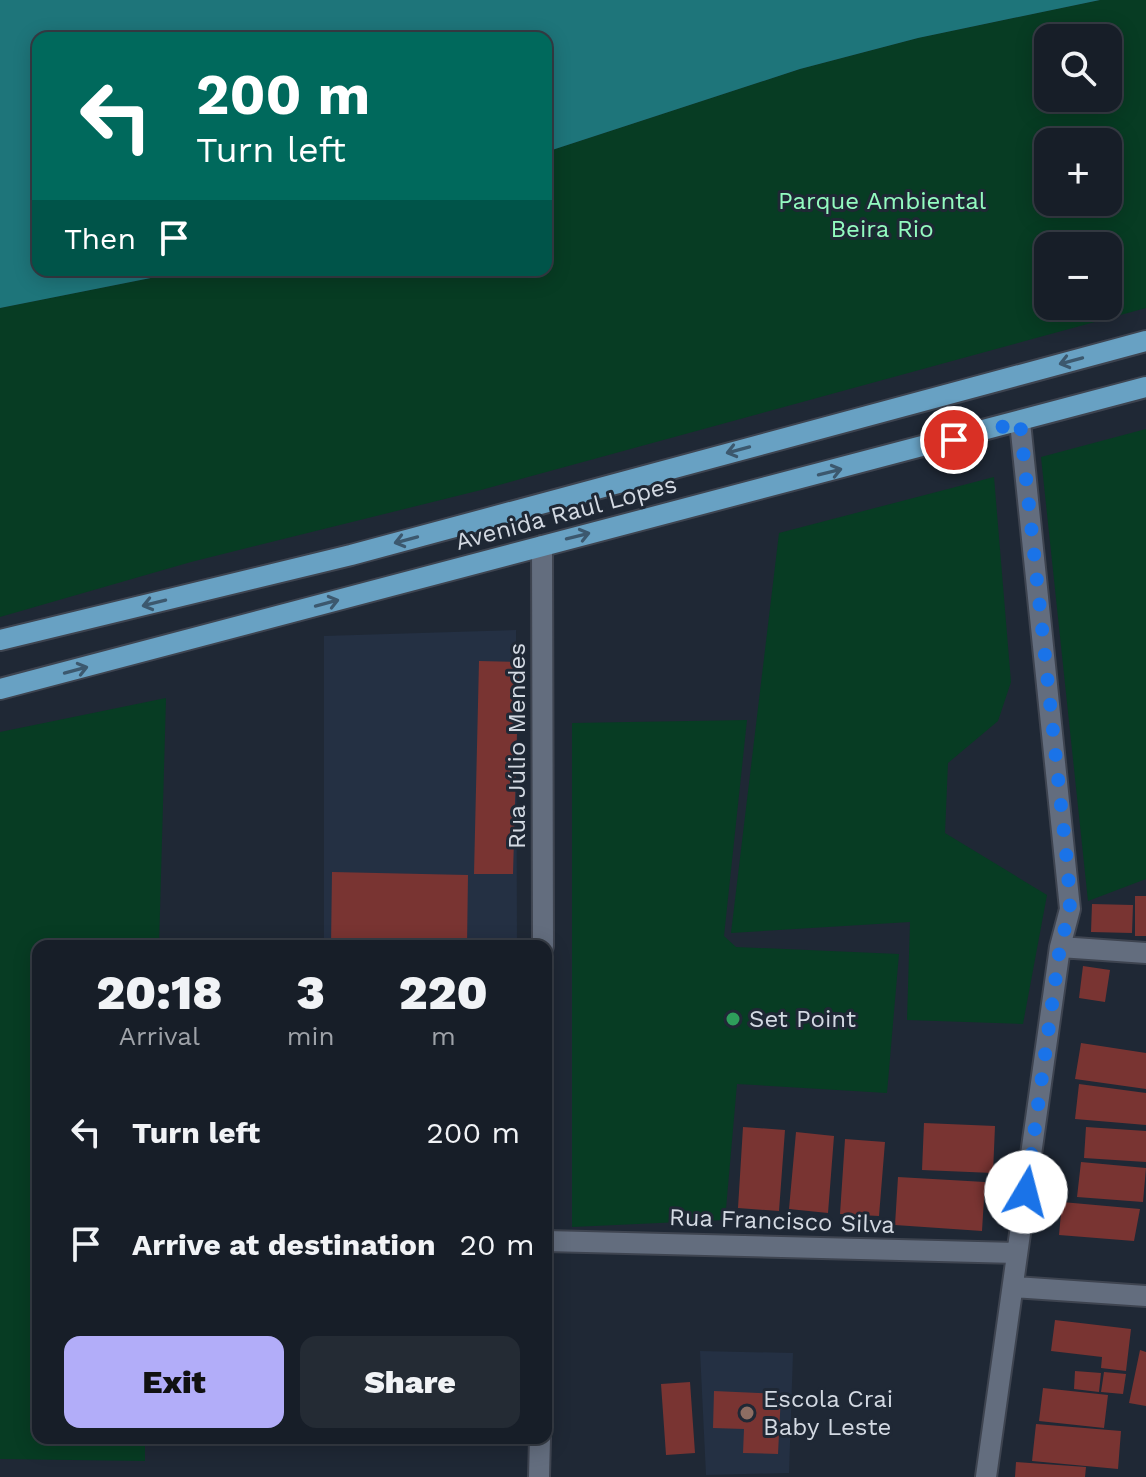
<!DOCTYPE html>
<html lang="en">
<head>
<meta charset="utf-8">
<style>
  body { margin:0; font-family:"Work Sans",sans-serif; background:#242b34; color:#f1f3f6; height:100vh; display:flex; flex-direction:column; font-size:30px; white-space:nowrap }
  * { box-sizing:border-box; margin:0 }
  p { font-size:26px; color:#9ea2a8 }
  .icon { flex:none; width:44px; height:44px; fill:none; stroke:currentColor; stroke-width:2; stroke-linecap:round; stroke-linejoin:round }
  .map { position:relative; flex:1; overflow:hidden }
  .drawer { position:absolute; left:32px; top:940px; width:520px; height:504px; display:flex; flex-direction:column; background:#171e28; border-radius:16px; box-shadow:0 4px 20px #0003,0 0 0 2px #363c45 }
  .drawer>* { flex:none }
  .guide { position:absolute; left:32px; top:32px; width:520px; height:244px; border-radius:16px; box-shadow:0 4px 20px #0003,0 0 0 2px #363c45; background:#00695c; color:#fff; overflow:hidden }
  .buttons { position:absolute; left:1034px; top:24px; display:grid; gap:16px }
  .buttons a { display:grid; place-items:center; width:88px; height:88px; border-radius:16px; background:#171e28; box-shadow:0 4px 20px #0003,0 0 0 2px #363c45; font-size:40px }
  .pin { position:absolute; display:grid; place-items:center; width:68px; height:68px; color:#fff; margin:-34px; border:4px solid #fff; border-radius:50%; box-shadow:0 2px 8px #0007 }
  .me { position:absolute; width:88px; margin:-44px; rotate:8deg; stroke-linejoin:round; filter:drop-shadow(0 0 6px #0008) }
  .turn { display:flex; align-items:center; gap:28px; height:168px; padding:0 32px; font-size:36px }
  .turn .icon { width:104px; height:104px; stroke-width:2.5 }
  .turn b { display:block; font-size:56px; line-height:68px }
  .then { display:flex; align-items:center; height:76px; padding:0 32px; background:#0003; gap:16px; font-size:30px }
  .eta { display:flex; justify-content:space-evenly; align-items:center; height:136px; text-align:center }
  .eta b { font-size:48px; font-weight:800; line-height:56px }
  .action { display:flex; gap:16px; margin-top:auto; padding:16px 32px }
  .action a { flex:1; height:92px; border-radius:16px; background:#b2adf9; color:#111; font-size:32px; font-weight:800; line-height:92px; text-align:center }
  .action a+a { background:#242b34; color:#f1f3f6 }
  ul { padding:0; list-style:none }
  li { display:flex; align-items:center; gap:24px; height:112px; padding:0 32px }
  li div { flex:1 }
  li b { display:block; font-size:30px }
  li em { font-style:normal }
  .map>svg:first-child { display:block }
  .built { fill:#243043 }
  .green { fill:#073c23; fill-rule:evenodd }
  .water { fill:#1e757a }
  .building { fill:#793432 }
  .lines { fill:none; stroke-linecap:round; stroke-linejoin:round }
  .minor-casing { stroke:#3e4450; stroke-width:24 }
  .major-casing { stroke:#3e4450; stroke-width:24 }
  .minor { stroke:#636d7e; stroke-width:20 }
  .major { stroke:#68a1c3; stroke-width:20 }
  .oneway { stroke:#3c586e }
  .route { stroke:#1a73e8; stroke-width:14; stroke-dasharray:0 25.2 }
  .leisure-dot { fill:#2e9e5b; stroke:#1f2835; stroke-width:3 }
  .education-dot { fill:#8d6e63; stroke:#1f2835; stroke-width:3 }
  .labels { text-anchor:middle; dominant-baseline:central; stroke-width:6; stroke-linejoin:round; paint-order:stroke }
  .park-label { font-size:24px; fill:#93fbc0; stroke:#1f2835 }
  .street-label { font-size:24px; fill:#d3d9e2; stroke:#1f2835 }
  .poi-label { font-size:24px; fill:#d3d9e2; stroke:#1f2835; text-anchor:start }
</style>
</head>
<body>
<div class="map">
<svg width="1146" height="1477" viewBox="0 0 1146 1477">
  <rect width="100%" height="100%" fill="#1f2835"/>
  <path class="built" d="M516 630 517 946H324V636Z
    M700 1351 793 1353 789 1473 706 1475Z"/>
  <path class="green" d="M1100 0H1146V308L481 490 191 562 0 617V308L191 270H546V152L800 69 918 38ZM1048 38H1108V98H1048ZM1048 142H1108V202H1048ZM1048 246H1108V306H1048Z
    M1146 429V879L1088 901 1041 457Z
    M994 477 1011 682 998 721 948 763 945 833 1047 895 1023 1024 907 1020 910 922 731 933 779 533Z
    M166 698 159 946H38V1438H145V1461L0 1459V732Z
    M747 720 724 936 736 947 899 954 887 1093 737 1084 725 1220 572 1227V723Z"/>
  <path class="water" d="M0 0H1100L918 38 800 69 546 152V38H38V270H191L0 308Z"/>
  <path class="building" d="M479 661 519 662 513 874H474Z
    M332 872 468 875 467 946H331Z
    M1135 896H1146V936H1135Z
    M1092 904 1133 905 1132 933 1091 932Z
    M1083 966 1110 970 1105 1002 1079 998Z
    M1081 1043 1146 1053V1089L1075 1079Z
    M1079 1084 1146 1093V1125L1075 1119Z
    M924 1123 995 1126 993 1173 922 1170Z
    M743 1127 785 1130 779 1211 738 1208Z
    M1086 1127 1146 1131V1162L1084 1158Z
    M796 1132 834 1136 828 1213 789 1209Z
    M845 1139 885 1142 879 1216 840 1214Z
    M1081 1162 1146 1168 1143 1202 1077 1197Z
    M898 1177 985 1182 982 1231 895 1225Z
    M1062 1202 1140 1209 1134 1241 1059 1235Z
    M1055 1320 1131 1329 1126 1371 1101 1368 1102 1357 1051 1351Z
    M1140 1350 1146 1352V1406L1129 1403Z
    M1075 1371 1101 1373 1099 1392 1074 1389Z
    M1104 1372 1126 1374 1123 1394 1101 1392Z
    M690 1382 695 1453 666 1455 661 1384Z
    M1043 1388 1108 1395 1104 1428 1039 1421Z
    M714 1391 781 1394 778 1454 743 1453 744 1429 713 1428Z
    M1036 1424 1121 1431 1118 1469 1032 1461Z
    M1016 1462 1086 1467 1085 1477H1015Z"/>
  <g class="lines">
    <g class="minor-casing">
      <path id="minor" d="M542 546 543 946
        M1060 947 1146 953
        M546 1241 1017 1253
        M1014 1287 1146 1296
        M539 1477 540 1438
        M986 1477 1060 947 1070 909 1020 422"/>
    </g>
    <g class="major-casing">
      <path id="major" d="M0 640 351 555 1146 341
        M0 689 1146 387"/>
    </g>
    <use href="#minor" class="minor"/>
    <use href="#major" class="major"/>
  </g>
  <defs><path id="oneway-shaft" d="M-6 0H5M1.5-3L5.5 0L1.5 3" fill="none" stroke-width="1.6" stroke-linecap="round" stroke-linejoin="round" transform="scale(2)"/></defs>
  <g class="oneway">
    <use href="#oneway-shaft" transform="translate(1071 361) rotate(165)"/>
    <use href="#oneway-shaft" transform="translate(738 450) rotate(165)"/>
    <use href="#oneway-shaft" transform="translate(830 472) rotate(-14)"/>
    <use href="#oneway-shaft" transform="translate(578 536) rotate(-14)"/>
    <use href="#oneway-shaft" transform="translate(406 540) rotate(165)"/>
    <use href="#oneway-shaft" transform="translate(154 603) rotate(166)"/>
    <use href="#oneway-shaft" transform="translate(327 603) rotate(-15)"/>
    <use href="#oneway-shaft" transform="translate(76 670) rotate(-15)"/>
  </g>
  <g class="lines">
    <path class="route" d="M954 440 1020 422 1068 871 1070 909 1060 947 1026 1192"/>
  </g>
  <circle class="leisure-dot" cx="733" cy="1019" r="8"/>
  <circle class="education-dot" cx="747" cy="1413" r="8"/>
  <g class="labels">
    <g class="park-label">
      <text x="882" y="201">Parque Ambiental<tspan x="882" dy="28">Beira Rio</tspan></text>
    </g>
    <g class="street-label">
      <text transform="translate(566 513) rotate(-15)">Avenida Raul Lopes</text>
      <text transform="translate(517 746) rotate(-90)">Rua Júlio Mendes</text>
      <text transform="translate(782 1221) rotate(2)">Rua Francisco Silva</text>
    </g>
    <g class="poi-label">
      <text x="749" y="1019">Set Point</text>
      <text x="763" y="1399">Escola Crai<tspan x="763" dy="28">Baby Leste</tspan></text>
    </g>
  </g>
</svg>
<div class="buttons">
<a><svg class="icon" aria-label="search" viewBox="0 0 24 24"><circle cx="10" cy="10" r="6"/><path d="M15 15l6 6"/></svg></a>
<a>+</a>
<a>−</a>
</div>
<div class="pin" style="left:954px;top:440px;background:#d93025"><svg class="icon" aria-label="arrive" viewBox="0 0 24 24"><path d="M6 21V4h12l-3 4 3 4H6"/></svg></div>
<svg class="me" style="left:1026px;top:1192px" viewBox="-20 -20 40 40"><circle r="19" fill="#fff"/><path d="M0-13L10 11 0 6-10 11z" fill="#1a73e8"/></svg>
<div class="guide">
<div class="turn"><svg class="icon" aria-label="left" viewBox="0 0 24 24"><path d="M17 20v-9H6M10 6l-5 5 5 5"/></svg><div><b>200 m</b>Turn left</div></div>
<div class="then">Then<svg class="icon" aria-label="arrive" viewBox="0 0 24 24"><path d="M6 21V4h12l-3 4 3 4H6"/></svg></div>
</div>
<section class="drawer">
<div class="eta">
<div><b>20:18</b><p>Arrival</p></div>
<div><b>3</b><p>min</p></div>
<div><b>220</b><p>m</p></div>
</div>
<ul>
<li><svg class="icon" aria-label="left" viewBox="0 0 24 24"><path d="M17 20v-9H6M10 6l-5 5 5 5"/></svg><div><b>Turn left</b></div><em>200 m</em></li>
<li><svg class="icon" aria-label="arrive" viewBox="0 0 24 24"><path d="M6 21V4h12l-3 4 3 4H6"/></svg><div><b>Arrive at destination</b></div><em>20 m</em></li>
</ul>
<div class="action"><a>Exit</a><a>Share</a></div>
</section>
</div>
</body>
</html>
